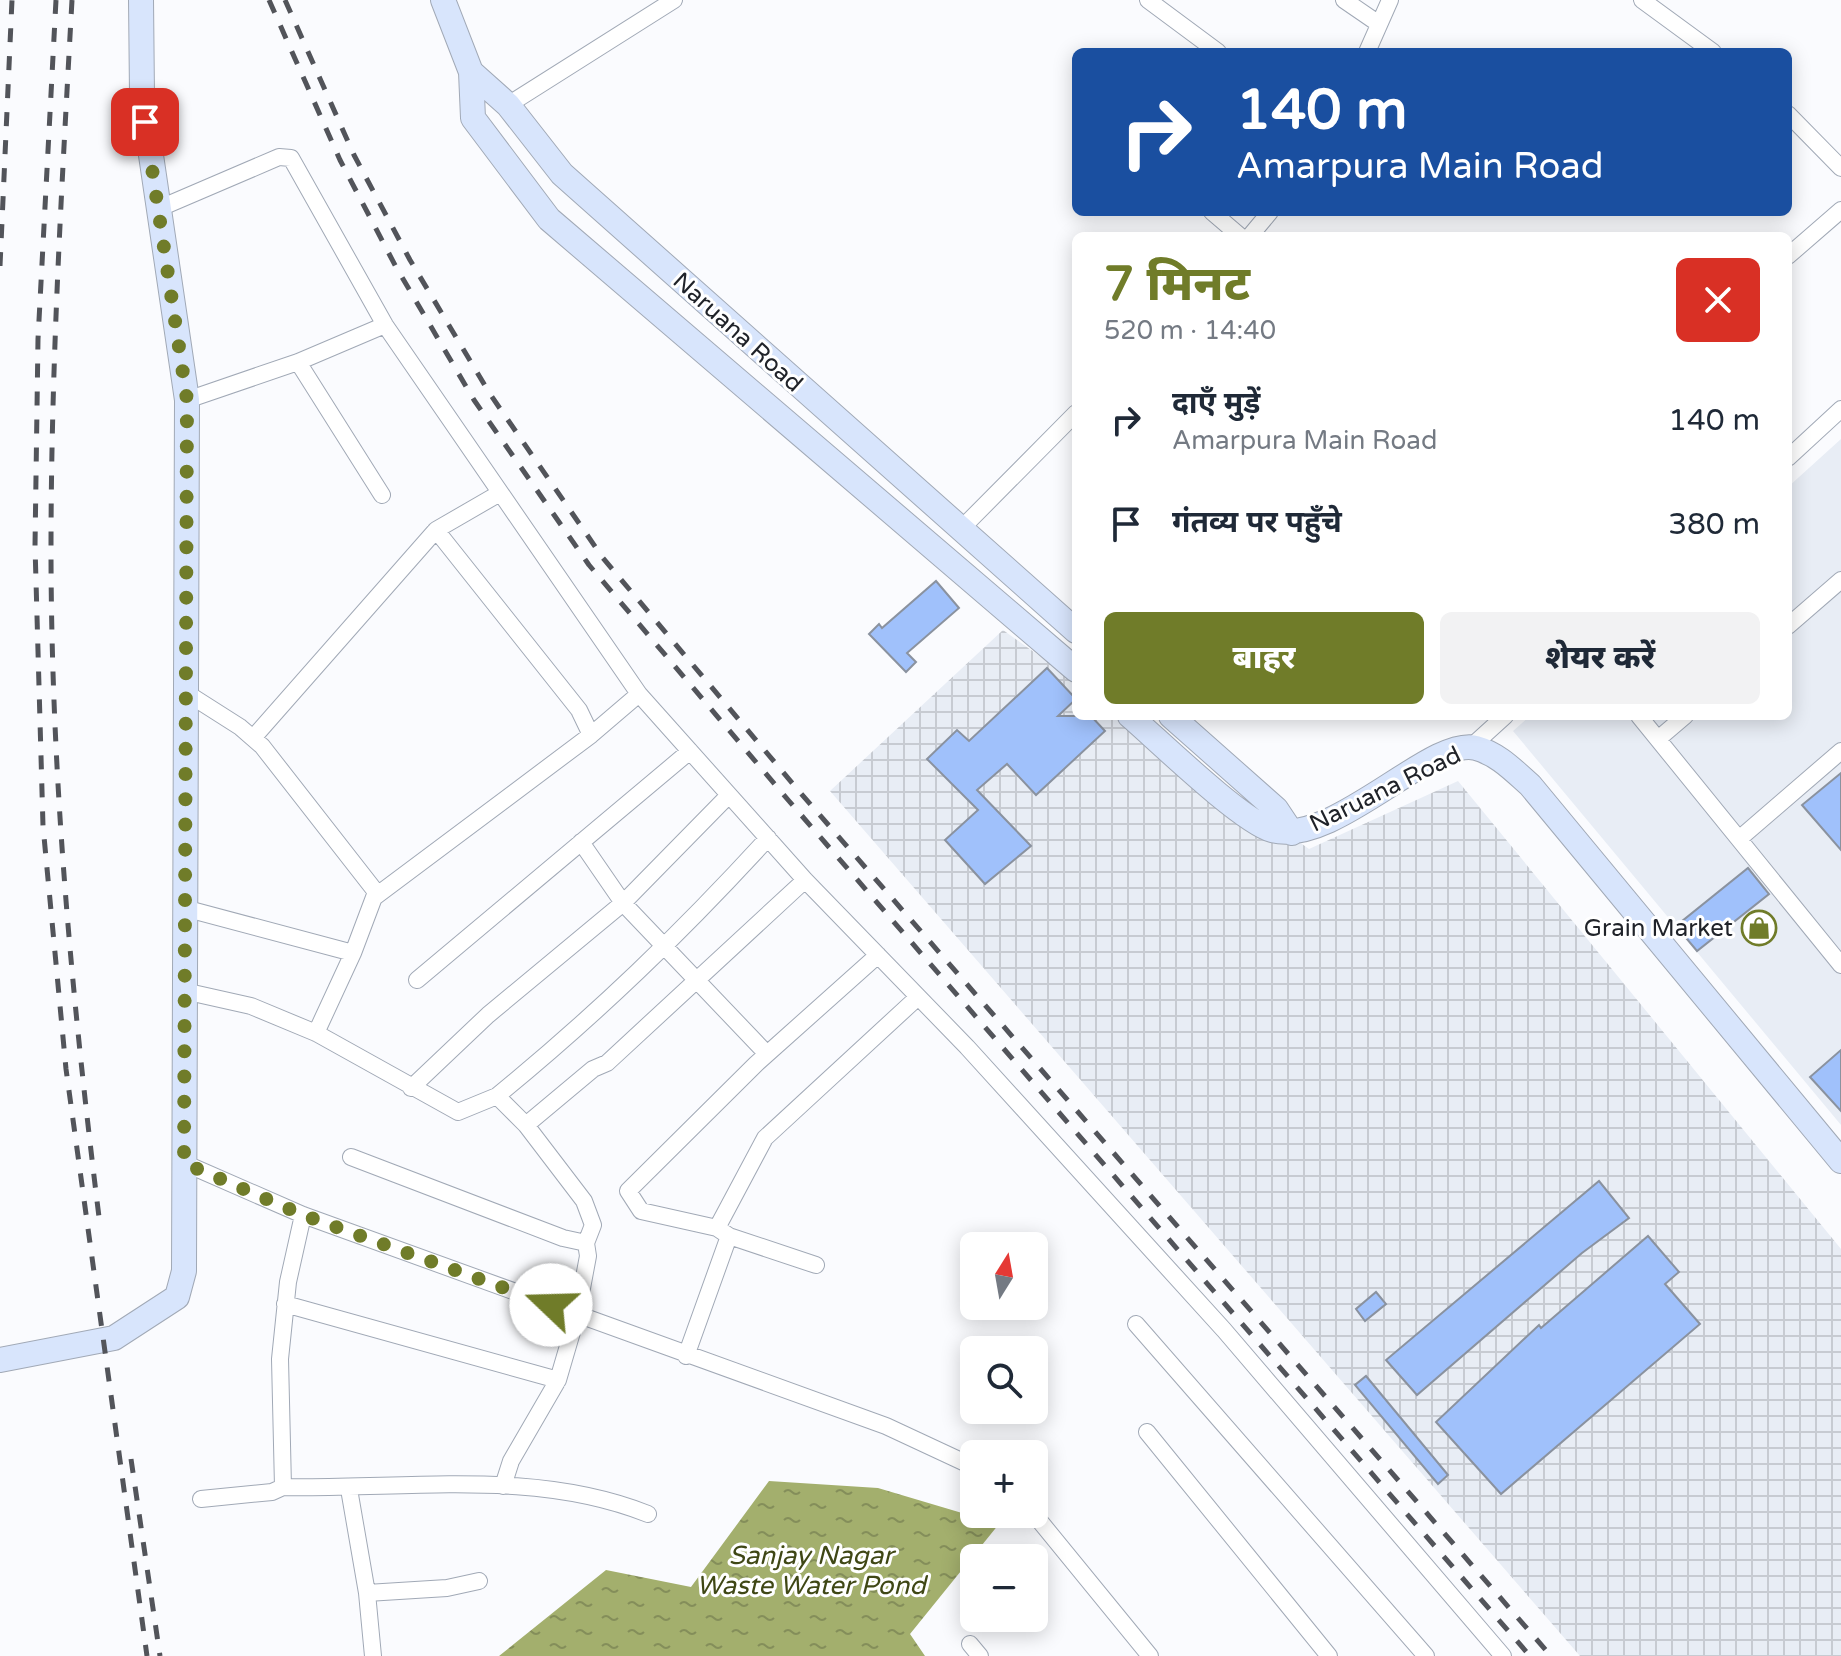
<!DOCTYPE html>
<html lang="hi">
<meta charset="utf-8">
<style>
:root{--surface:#fff;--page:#f2f2f3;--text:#1f2937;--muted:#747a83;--accent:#707c29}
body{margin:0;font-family:"Varela Round","Noto Sans Devanagari",sans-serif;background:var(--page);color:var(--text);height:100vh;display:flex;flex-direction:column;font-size:30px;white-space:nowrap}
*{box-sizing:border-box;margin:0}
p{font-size:26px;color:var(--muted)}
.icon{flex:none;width:44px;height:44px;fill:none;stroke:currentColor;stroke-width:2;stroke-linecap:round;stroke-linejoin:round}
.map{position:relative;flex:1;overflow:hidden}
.drawer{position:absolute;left:1072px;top:232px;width:720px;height:488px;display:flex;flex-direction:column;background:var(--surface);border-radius:12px;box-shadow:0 4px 20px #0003}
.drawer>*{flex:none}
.guide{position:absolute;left:1072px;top:48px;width:720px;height:168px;border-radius:12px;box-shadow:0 4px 20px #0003;background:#1a4fa0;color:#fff;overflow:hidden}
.needle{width:52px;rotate:11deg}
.fabs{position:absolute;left:960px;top:1232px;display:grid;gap:16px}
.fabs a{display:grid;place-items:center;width:88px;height:88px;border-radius:12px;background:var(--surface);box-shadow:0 4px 20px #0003;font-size:40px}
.pin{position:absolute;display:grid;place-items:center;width:68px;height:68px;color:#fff;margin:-34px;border-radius:16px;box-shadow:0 4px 12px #0006}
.me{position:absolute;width:88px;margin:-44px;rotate:291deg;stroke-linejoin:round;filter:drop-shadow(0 0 6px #0008)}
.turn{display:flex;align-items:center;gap:28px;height:168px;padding:0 32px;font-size:36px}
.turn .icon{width:104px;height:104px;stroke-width:2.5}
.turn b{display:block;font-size:56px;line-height:68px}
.round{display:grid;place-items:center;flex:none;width:84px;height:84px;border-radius:12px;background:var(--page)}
.summary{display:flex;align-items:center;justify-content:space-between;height:136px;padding:0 32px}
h1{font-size:48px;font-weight:800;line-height:60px;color:var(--accent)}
.cta{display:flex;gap:16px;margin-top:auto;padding:16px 32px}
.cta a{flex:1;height:92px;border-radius:12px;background:var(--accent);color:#fff;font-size:32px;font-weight:800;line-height:92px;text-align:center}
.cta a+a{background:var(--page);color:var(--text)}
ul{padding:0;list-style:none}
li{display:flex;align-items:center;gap:24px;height:104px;padding:0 32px}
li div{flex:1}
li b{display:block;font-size:30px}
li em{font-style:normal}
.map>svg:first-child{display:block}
</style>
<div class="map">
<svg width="1841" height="1656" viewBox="0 0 1841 1656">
<defs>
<pattern id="industrial-grid" width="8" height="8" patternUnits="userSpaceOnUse" patternTransform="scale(2)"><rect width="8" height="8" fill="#e8edf5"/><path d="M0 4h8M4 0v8" fill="none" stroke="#c7cbd2"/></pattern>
<pattern id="water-ripples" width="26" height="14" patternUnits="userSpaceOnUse" patternTransform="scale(2)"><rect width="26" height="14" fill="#a3af6d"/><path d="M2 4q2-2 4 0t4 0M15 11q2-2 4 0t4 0" fill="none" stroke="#848e5a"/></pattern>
</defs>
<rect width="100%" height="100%" fill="#fafbfe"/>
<path fill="#e8edf5" d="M1841,439V1125L1513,731L1530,716H1788V487Z"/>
<path fill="url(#industrial-grid)" d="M1003,630L1076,682V716H1124L1309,849L1458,781L1841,1249V1656H1580L830,791Z"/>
<path fill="url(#water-ripples)" d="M769,1481L878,1488L999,1524L910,1634L925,1656H499L606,1570L691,1587Z"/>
<path fill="#a0c1fb" stroke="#8a929f" stroke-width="2" d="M936,581L959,608L907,653L916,662L906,672L869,634L879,624L882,628Z
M1047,668L1076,699L1058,716H1091L1105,731L1036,795L1007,764L977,790L1031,846L985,884L945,840L978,810L927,759L957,730L969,741Z
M1841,773V850L1802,805Z
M1748,868L1769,894L1697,951L1676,926Z
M1841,1050V1111L1810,1077Z
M1599,1181L1629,1218L1582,1253L1417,1395L1386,1360Z
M1648,1236L1679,1272L1665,1284L1700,1324L1501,1494L1436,1422L1539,1325L1541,1328Z
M1376,1292L1386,1304L1365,1321L1356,1309Z
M1366,1376L1448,1475L1438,1484L1355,1385Z"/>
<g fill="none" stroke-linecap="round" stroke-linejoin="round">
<g stroke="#a1a9b6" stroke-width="18">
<path id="street" d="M1148,0L1218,52
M1344,0L1379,24
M1642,0L1713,52
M1367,52L1390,0
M508,105L674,0
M1788,114L1841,168
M160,208L279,157L291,158L385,325L639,694L805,880L967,1047L1224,1330L1503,1656
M1212,212L1240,236
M1250,236L1270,212
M1788,256L1841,210
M298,362L382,495
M187,400L298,362L385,325
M1788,458L1841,409
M961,529L1076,413
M436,530L500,493
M1788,626L1841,580
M185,692L240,727L262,746L376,892L353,953L316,1033
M1639,716L1841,965
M253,738L436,530L579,710L591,735
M1658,739L1685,716
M1472,746L1505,716
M1739,839L1841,751
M581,842L623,903L767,1054
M376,896L591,735L639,694
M184,908L353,953
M417,980L690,751
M184,991L251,1006L316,1033L458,1112L497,1096L526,1125L584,1201L593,1225L586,1243L588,1256L577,1315L558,1380L511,1461L503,1486
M411,1088L488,1015L623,903L729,795
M497,1096C597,1014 680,934 768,838
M526,1125L593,1069L607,1063L805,880
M351,1157L563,1238L586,1243
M184,1163L303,1215L886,1426L974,1467
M717,1228L765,1138L918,997
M729,1236L816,1265
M285,1304L558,1380
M1136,1324L1426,1656
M686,1356L729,1236L717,1228L641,1211L628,1191L756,1064L878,955
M1147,1432L1329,1656
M283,1487L280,1359L288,1282L303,1215
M349,1489L367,1593L373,1656
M201,1499L272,1492L283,1487C403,1490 533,1468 648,1514
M1034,1514L1150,1656
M367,1593L447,1588L479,1581
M970,1644L980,1656"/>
</g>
<g stroke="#a1a9b6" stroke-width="26">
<path id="secondary" d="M443,0L471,72L508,105L562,174L1076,631
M471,72L473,118L549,219L1076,670
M1130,716C1159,741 1241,821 1272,830C1334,847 1432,736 1476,748C1498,754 1513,770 1530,785L1841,1161
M1171,716L1276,809L1292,833
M0,1360L114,1338L177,1297L184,1271L187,400L142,94L141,0"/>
</g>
<use href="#street" stroke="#fff" stroke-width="16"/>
<use href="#secondary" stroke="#d8e5fc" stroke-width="24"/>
<path stroke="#52545a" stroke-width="5" stroke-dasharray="14 14" stroke-linecap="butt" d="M56,0L38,339L35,546L43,826L66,1069L147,1656
M72,0C62,183 51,365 51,549C51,775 72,1001 100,1225
M269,0L340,160L396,267L474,400L589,565L789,801L1530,1656
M285,0L354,155L410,260L490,394L603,558L798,790L1551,1656
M0,266L12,0
M131,1459L160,1656"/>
</g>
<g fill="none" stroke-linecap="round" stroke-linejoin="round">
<path stroke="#707c29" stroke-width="14" stroke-dasharray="0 25.2" d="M145,122L187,400L184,1163L303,1215L551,1305"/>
</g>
<defs>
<g id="shop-ring" transform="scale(1.8)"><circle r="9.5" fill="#fff" stroke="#707c29" stroke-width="1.5"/><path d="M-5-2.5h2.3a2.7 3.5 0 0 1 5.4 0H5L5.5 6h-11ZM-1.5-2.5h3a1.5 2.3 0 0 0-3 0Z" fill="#707c29"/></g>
</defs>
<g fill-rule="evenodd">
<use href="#shop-ring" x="1759" y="928"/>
</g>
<g text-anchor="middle" stroke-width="6" stroke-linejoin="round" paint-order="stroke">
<g font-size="24" fill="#202329" stroke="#fff">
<text transform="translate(738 332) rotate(42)" y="8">Naruana Road</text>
<text transform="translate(1385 789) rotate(-26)" y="8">Naruana Road</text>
</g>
<g font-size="24" fill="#202329" stroke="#fff" text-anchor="end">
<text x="1733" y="936">Grain Market</text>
</g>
<g font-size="26" font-style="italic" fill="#3f4715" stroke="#fff">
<text x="811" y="1564">Sanjay Nagar<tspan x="811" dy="30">Waste Water Pond</tspan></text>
</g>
</g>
</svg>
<div class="fabs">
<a><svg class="needle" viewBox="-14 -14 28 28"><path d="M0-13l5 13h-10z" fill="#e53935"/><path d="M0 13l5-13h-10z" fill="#747a83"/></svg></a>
<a><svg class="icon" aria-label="search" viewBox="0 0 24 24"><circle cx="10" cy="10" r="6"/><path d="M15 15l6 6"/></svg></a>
<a>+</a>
<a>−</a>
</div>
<div class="pin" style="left:145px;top:122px;background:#d93025"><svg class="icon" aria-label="arrive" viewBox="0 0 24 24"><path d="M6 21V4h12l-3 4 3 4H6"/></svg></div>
<svg class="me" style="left:551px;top:1305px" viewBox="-20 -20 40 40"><circle r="19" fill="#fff"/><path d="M0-13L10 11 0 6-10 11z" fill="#707c29"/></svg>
<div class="guide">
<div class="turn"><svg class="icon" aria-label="right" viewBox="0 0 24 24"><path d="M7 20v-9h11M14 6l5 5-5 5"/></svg><div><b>140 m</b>Amarpura Main Road</div></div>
</div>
<section class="drawer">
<div class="summary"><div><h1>7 मिनट</h1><p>520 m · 14:40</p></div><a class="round" style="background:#d93025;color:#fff"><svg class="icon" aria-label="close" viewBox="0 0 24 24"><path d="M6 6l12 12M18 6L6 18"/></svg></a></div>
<ul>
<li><svg class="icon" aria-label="right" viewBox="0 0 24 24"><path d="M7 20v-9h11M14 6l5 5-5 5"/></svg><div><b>दाएँ मुड़ें</b><p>Amarpura Main Road</p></div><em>140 m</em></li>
<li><svg class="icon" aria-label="arrive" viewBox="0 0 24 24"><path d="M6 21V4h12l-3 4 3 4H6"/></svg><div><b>गंतव्य पर पहुँचे</b></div><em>380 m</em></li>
</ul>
<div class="cta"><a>बाहर</a><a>शेयर करें</a></div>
</section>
</div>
